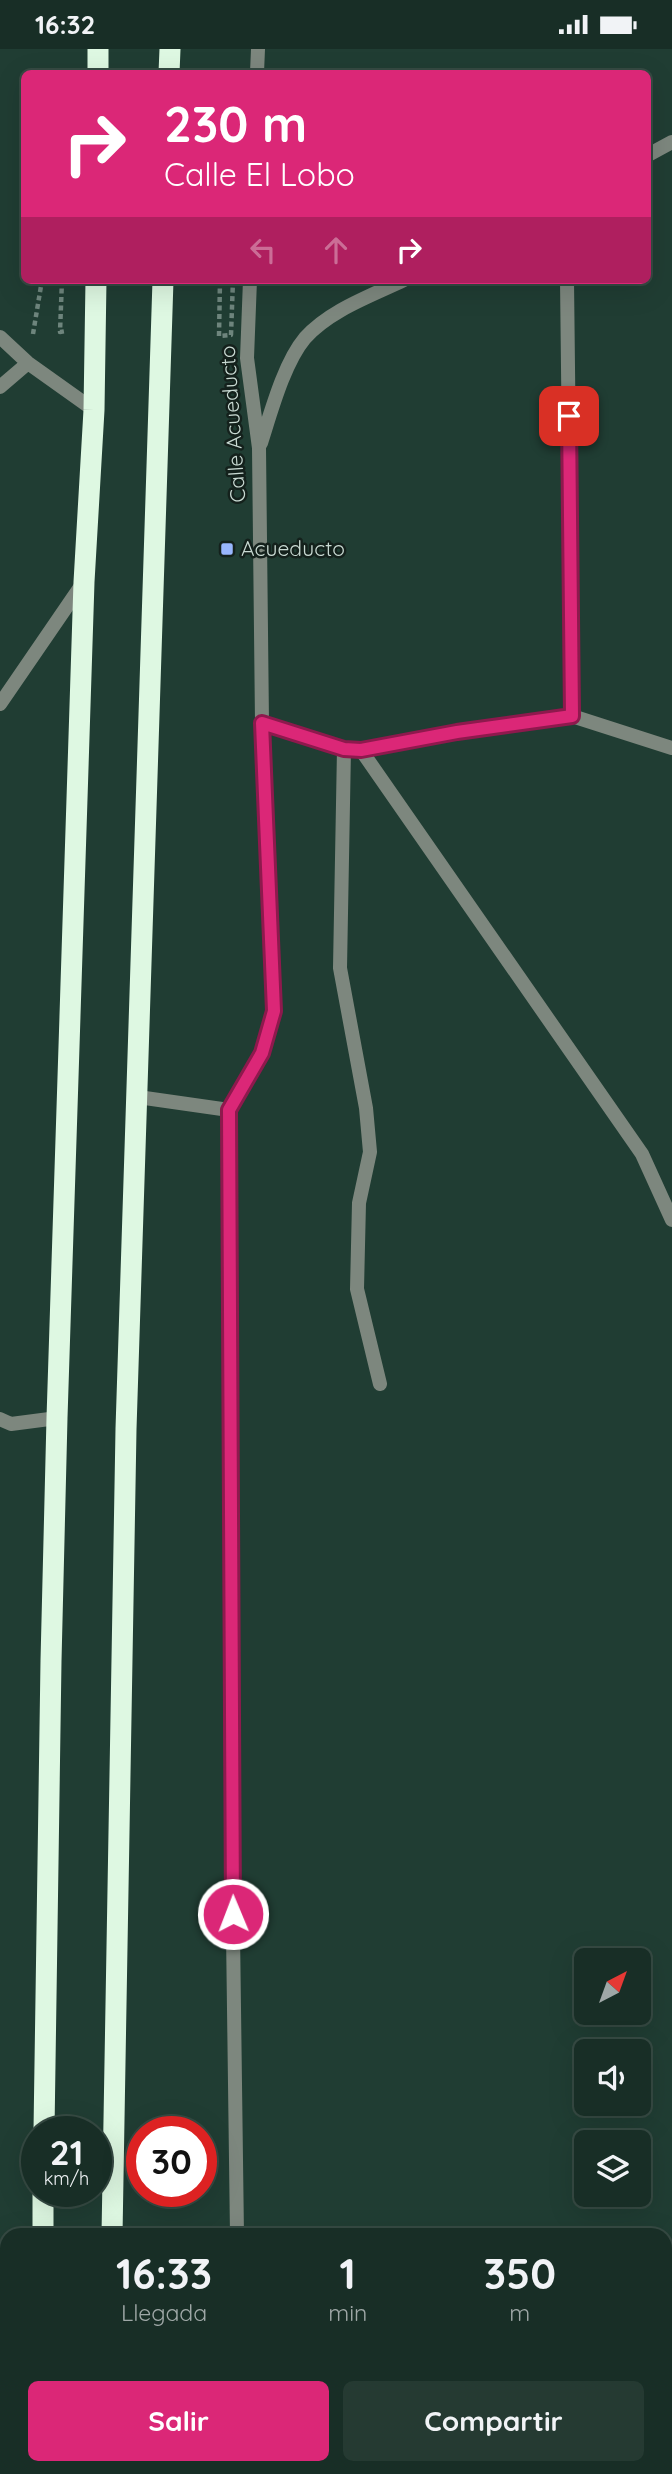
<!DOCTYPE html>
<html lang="es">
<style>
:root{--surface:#182e26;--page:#253a32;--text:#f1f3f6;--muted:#9fa8a7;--line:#364a43;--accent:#db2777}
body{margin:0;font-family:Quicksand,sans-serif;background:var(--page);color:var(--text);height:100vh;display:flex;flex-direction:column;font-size:26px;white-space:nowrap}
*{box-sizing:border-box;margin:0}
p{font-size:23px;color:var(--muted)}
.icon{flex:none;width:38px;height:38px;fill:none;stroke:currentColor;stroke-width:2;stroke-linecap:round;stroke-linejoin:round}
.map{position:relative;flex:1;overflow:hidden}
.panel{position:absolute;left:0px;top:2179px;width:672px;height:247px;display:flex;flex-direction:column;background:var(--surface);border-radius:21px 21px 0 0;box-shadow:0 7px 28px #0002,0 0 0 2px var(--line)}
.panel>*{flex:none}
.top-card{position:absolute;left:21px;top:21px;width:630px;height:214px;border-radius:10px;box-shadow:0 7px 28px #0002,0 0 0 2px var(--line);background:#db2777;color:#fff;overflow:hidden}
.needle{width:46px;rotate:41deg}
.tools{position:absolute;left:574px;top:1899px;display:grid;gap:14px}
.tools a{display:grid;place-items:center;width:77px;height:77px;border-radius:10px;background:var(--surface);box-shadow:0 7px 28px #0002,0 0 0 2px var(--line);font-size:35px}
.speed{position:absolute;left:21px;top:2067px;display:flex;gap:14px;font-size:35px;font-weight:700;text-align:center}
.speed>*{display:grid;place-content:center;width:91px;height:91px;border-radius:50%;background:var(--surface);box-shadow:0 7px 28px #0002,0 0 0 2px var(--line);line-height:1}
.speed small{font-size:18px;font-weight:400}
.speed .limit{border:10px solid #d22;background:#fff;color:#111}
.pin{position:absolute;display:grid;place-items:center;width:60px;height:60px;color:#fff;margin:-30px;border-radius:14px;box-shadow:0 4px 10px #0006}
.me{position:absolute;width:77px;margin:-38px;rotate:359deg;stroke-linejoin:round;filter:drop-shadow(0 0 5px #0008)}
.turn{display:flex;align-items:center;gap:24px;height:147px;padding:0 28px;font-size:32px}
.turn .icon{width:91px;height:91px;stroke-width:2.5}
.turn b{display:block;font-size:49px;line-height:60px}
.lanes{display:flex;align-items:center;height:66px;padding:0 28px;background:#0003;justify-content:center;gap:35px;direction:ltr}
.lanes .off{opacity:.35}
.eta{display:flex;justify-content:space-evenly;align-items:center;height:119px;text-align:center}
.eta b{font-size:42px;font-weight:700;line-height:49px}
.primary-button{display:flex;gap:14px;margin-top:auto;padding:14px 28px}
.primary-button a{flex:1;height:80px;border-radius:10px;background:var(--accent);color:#fff;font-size:28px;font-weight:700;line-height:80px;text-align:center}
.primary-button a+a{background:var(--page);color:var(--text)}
.status{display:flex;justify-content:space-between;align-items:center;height:49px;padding:0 35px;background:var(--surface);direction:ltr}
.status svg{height:19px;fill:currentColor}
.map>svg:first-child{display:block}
</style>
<div class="status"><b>16:32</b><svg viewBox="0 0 49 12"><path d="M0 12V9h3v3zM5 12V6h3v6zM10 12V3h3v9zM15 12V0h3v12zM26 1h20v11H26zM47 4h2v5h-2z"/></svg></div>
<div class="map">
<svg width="672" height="2425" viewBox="0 0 672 2425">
<rect width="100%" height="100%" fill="#203d33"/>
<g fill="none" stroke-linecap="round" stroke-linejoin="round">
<path stroke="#6e857d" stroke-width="4.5" stroke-dasharray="5 3.5" stroke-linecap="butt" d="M62,231L60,283L66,282
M33,285L42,231"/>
<path stroke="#7d877e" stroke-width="14" d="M344,700L340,919L366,1059L370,1103L359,1154L357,1240L380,1335"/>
<path stroke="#7d877e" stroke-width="14" d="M257,24L258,0
M648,106L672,93
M567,231L572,667
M0,288L28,314L94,361
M0,338L28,314
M261,394C271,363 284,314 305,289C330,261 371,247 404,231
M0,655L83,534
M262,674L344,700L361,701L457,683L572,667L672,699
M361,701L642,1105L672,1171
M138,1048L229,1061
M0,1370L11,1375L57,1369
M237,2186L231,1732L229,1061L262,1004L274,962L262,674L259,399L247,309L250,231
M0,2247L7,2248
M233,2425V2418"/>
<path stroke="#def8e2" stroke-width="21" d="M98,24V0
M169,24L170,0
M44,2082L51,1612L57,1369L84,533L94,361L96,231
M43,2186V2142
M112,2186L126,1380L163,231
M38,2425V2418
M108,2425V2418"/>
<path stroke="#6e857d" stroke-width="4.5" stroke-dasharray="5 3.5" stroke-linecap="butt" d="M220,231L219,287L231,286L233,231"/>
</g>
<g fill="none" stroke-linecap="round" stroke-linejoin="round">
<g stroke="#8e194d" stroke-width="18">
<path id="route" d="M233,1865L229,1061L262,1004L274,962L262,674L344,700L361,701L457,683L572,667L569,367"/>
</g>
<use href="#route" stroke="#db2777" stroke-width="12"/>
</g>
<rect fill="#98b6fd" stroke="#14211c" stroke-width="2.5" x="220" y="493" width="14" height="14" rx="3.5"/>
<g text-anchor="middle" stroke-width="5" stroke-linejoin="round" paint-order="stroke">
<g font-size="21" fill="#c9dad3" stroke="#14211c">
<text transform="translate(233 375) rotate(-94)" y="7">Calle Acueducto</text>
</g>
<g font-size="21" fill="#c9dad3" stroke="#14211c" text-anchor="start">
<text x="241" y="507">Acueducto</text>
</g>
</g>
</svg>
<div class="tools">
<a><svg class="needle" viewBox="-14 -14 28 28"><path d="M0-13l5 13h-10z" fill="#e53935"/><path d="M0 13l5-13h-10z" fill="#9fa8a7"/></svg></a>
<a><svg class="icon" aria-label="sound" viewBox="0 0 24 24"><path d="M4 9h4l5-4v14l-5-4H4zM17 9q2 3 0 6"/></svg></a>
<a><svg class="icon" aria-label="layers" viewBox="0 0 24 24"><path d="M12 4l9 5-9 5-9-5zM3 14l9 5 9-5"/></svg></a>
</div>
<div class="speed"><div>21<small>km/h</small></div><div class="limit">30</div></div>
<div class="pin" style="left:569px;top:367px;background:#d93025"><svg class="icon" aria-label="arrive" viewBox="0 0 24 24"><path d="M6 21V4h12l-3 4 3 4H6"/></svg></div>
<svg class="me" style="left:233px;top:1865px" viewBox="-20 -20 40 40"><circle r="17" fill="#db2777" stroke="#fff" stroke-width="3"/><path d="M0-11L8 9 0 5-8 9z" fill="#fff"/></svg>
<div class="top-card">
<div class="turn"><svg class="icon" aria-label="right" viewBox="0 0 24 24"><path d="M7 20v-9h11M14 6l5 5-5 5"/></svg><div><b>230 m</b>Calle El Lobo</div></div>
<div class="lanes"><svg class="icon off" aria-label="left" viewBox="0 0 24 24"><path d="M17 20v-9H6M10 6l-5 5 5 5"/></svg><svg class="icon off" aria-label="ahead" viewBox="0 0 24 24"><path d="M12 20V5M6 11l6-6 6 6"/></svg><svg class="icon" aria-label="right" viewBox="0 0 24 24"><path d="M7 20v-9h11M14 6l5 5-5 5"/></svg></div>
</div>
<section class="panel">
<div class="eta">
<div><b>16:33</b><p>Llegada</p></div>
<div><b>1</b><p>min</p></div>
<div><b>350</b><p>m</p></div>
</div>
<div class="primary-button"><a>Salir</a><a>Compartir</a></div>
</section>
</div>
